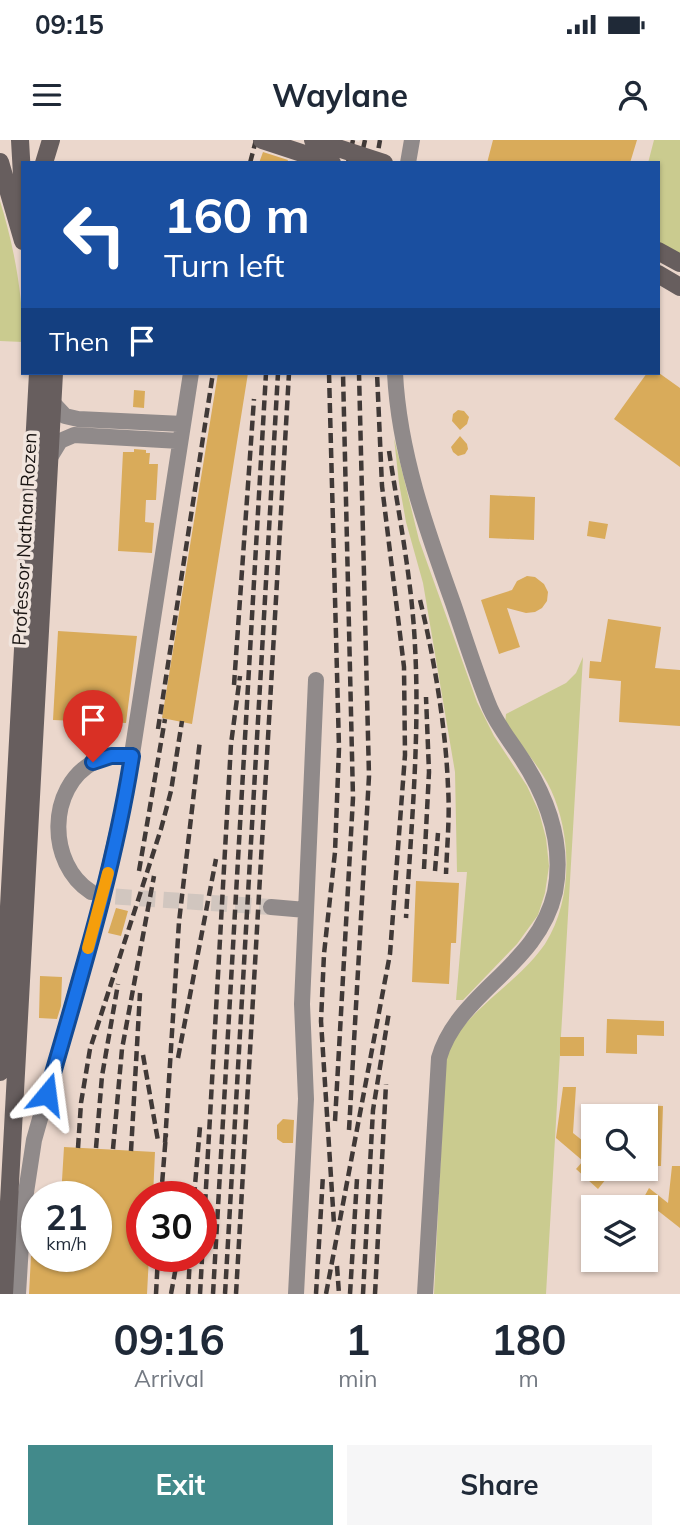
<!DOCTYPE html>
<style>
:root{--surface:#fff;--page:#f6f6f7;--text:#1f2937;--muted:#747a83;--accent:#428a8b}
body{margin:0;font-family:Mulish,sans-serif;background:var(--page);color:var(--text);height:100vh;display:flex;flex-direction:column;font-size:26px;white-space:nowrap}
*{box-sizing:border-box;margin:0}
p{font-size:23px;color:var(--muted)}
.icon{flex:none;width:38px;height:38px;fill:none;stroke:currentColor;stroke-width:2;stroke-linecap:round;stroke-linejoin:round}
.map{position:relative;height:1154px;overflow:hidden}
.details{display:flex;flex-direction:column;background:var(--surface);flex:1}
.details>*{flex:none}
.top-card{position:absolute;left:21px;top:21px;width:639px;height:214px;border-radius:0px;box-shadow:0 2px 5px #0004;background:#1a4fa0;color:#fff;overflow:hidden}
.buttons{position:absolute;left:581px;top:964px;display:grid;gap:14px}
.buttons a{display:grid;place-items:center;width:77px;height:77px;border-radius:0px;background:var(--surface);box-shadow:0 2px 5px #0004;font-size:35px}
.speed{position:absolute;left:21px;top:1041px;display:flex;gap:14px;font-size:35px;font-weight:700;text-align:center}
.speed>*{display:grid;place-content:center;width:91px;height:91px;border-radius:50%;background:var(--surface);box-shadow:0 2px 5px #0004;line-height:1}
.speed small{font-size:18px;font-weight:400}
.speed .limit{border:10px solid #d22;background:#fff;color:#111}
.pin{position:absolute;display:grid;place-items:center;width:60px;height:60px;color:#fff;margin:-72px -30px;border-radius:50% 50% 50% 0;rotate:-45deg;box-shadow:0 0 7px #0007}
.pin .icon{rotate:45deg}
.me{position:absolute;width:77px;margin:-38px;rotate:16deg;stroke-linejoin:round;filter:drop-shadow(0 0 5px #0008)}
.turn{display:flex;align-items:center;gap:24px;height:147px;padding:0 28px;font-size:32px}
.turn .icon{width:91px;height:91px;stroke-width:2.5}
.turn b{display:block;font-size:49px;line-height:60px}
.then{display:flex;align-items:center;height:66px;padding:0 28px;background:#0003;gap:14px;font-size:26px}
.eta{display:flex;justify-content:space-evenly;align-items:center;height:119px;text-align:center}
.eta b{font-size:42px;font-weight:700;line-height:49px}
.cta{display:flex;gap:14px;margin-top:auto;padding:14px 28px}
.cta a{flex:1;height:80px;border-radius:0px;background:var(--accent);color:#fff;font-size:28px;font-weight:700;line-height:80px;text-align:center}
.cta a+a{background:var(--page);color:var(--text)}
.status{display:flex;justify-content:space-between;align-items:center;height:49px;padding:0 35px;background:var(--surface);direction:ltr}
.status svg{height:19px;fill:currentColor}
header{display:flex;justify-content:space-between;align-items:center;height:91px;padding:0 28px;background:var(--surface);font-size:32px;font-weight:700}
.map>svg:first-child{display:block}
</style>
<div class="status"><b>09:15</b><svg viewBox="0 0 49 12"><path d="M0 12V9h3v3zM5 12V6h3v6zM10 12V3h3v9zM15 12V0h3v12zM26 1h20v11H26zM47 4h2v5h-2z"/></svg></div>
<header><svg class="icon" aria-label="menu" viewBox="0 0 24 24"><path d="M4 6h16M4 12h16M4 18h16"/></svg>Waylane<svg class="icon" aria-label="person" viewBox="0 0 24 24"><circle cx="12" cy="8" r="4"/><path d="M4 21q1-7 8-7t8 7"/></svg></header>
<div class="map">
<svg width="680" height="1154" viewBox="0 0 680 1154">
<rect width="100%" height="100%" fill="#f1e5de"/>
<path fill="#ebd7cc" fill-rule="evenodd" d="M0,0H353L359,2L360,0H680V1154H0ZM23,23H658V233H23ZM593,976H646V1029H593ZM37,1057H96V1116H37ZM142,1057H201V1116H142ZM593,1068H646V1120H593Z"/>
<path fill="#cacb8f" d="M654,0H680V115L658,103V23H648Z
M0,61C14,106 23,155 23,202L0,201Z
M394,298L419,400L477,562L494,596L527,646L539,672L546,698L549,726L545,753L538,775L517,804L463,860H456L467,732H457L455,632L423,443L406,382L399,343Z
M583,517L546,1154H434L445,931C446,924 446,917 449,910C458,884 493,858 513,839C524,829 536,817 545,804C573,760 572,696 551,650C540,626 520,605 505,584L506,574L566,543L576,533Z"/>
<path fill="#d9ab5a" d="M493,0H637L630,23H487Z
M263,12L288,20L287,23H259Z
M218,233H248L192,584L162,578Z
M647,233H659L680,248V327L614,279Z
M134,250L145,251L144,268L133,267Z
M458,270L464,271L469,277L467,284L460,290L452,281L453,274Z
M460,296L467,304L468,309L465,314L458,316L453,312L451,307Z
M134,309L146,310V313H150L149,324H158L156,360H146L145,382L154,383L152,413L118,411L123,312H134Z
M490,355L535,357L534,400L489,398Z
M589,381L608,384L605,399L587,396Z
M527,436L535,437L544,444L548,452L547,461L542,468L535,472L526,473L507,468L520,507L499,514L481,460L512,450L517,441Z
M608,479L661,487L655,528L680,530V586L619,582L621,541L589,538L590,521L601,522Z
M58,491L137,496L126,583L53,580Z
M416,741L459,743L456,803H451L449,844L412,842Z
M116,768L128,771L121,796L108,793Z
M40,836L62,837L61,866L57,879L39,878Z
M607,879L664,881V896L637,895V914L606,913Z
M560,897H584V916H560Z
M563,947H576L573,993L593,1009V1029H614L598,1049L576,1029L583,1021L556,998Z
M614,964L663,966L661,1026H646V976H614Z
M283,979L294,980L293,1003H283L277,999V985Z
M64,1007L155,1012L153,1057H142V1116H149L147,1154H29L31,1116H96V1057H61Z
M672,1026H680V1088L643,1059L649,1048L668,1063Z"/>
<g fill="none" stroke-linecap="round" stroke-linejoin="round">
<path stroke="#d1c6bf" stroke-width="16" stroke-dasharray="16 8" stroke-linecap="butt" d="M92,752L107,756L271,767"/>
<path stroke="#908a8a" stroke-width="16" d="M408,23L412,0
M395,233C399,313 426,388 453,463C465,498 476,534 490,568C497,584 508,598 518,613C546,654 565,701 555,752C538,827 458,852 439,918L425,1154
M52,262L65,276L78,279L183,284
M49,319L60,301L74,295L180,301
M91,752C47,724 47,647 94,622C106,615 119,615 132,616
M271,767L306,770
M18,1154L23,1072L34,1000L100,767L126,653L191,233
M296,1154L306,959L302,864L316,540"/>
<path stroke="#675e5e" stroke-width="18" d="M20,0L23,53
M0,22L23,101
M44,23L51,0
M658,111L680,123
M658,134L680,147
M0,932L38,233
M4,1154L54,233"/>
<path stroke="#403937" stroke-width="4.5" stroke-dasharray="10 5" stroke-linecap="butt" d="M250,23L256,0
M303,23L309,0
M314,23L321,0
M326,23L333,0
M348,23L353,0
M360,23L365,0
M376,23L380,0
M329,233L339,608L335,712L324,814L321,881L334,1084
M389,311C399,376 412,441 415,506C420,597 411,688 406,778
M420,460C434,517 446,589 448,647C450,676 447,705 446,734
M234,545L254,259
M158,589L213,233
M424,729L429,632L426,557
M139,731L165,579
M435,731L438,693
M143,915L158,1001
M178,918L216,719
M335,981L353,658L343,233
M349,990L369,636L359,233
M165,1003L179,782L200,600
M78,1008L81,963L90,909L161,689L171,651L182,581
M96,1008L102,936L118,844
M113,1009L122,909L154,736
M131,1011L140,853
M161,1057L166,994
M194,1057L200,987
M337,1126L339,1154
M156,1154L158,1116
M171,1154L178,1116
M188,1154L190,1116
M200,1154L231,604L240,536
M213,1154L266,233
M225,1154L278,233
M236,1154L289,233
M316,1154L323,1035
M326,1154L390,814L405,615L404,527L382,346L377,233
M350,1154L357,1039
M363,1154L373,970L389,872
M375,1154L386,944"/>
<path stroke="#675e5e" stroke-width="18" d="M262,0L332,23
M313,0L384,23"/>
</g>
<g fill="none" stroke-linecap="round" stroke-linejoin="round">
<g stroke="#114b97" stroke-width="18">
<path id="route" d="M47,954C79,842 114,731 132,616H111L93,622"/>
</g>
<use href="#route" stroke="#1a73e8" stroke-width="12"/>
<path stroke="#f59e0b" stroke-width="12" d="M88,808L108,733"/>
</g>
<g text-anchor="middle" stroke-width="7" stroke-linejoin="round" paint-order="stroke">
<g font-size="19" fill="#191412" stroke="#f1e5de">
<text transform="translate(24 399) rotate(-87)" y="7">Professor Nathan Rozen</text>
</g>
</g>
</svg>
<div class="buttons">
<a><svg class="icon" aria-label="search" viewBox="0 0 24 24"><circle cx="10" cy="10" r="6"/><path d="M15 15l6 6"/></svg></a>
<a><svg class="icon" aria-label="layers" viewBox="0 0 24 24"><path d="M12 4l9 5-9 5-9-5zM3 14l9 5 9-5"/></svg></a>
</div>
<div class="speed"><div>21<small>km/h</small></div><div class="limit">30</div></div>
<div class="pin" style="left:93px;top:622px;background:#d93025"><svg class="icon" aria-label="arrive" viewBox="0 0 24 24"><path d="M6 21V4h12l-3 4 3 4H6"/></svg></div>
<svg class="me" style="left:47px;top:954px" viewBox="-20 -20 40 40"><path d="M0-17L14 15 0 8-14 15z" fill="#1a73e8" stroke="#fff" stroke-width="4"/></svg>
<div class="top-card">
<div class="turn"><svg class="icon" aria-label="left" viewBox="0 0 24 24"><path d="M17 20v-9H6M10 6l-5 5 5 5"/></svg><div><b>160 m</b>Turn left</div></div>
<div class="then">Then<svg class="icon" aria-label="arrive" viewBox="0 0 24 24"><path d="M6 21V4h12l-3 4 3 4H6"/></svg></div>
</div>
</div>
<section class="details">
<div class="eta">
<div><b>09:16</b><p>Arrival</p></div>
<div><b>1</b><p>min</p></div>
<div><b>180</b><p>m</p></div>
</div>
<div class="cta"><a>Exit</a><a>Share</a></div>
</section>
